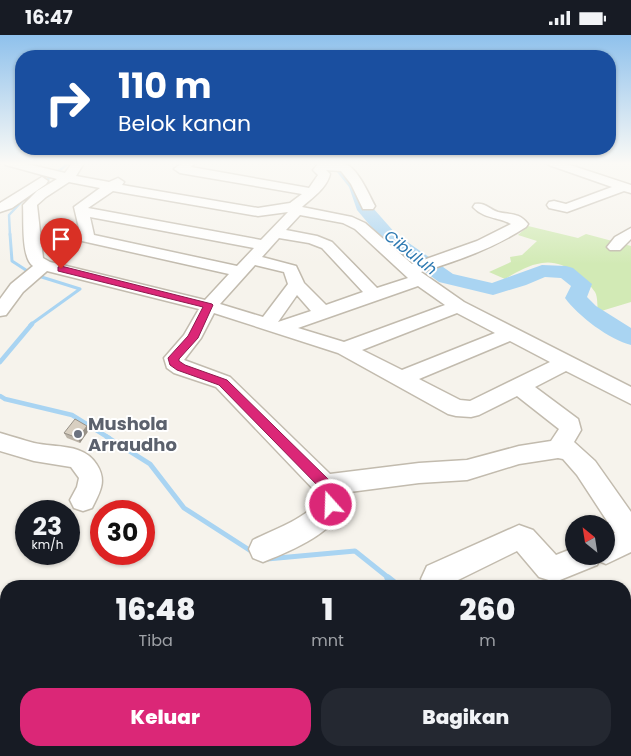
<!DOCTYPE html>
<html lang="id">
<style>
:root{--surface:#171b24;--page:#242831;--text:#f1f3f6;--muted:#9ea1a6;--accent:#db2777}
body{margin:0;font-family:Poppins,sans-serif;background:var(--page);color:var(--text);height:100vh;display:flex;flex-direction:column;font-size:19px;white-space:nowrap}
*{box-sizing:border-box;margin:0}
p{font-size:16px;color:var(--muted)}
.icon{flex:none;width:28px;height:28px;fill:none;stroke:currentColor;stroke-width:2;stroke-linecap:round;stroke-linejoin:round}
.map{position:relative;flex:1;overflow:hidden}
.details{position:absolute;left:0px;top:545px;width:631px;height:176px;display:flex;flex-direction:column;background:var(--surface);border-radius:20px 20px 0 0;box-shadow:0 1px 4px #0004}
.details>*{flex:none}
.hud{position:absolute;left:15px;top:15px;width:601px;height:105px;border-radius:20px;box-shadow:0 1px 4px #0004;background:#1a4fa0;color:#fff;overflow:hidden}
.needle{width:32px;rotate:330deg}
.controls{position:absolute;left:565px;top:480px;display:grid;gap:10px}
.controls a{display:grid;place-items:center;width:50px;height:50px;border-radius:50%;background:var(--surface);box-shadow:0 1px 4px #0004;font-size:25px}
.speed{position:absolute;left:15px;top:465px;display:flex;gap:10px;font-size:25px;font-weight:700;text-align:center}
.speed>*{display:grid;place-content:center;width:65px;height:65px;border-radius:50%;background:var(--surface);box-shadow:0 1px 4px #0004;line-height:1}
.speed small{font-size:12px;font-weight:400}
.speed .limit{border:8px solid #d22;background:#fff;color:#111}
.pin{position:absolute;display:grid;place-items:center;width:42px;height:42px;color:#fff;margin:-51px -21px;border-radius:50% 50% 50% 0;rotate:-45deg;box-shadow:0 0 5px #0007}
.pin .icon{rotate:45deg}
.me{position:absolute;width:55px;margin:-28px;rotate:340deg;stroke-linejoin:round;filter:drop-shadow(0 0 4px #0008)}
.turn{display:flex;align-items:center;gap:18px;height:105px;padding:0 20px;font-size:22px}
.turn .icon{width:65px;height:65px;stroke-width:2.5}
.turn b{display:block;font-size:35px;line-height:42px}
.eta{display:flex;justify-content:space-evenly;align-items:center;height:85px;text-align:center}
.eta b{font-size:30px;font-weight:800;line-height:35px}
.primary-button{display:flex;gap:10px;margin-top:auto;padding:10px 20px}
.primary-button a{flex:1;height:58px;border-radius:20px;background:var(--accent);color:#fff;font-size:20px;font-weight:800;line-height:58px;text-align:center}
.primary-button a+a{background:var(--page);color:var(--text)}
.status{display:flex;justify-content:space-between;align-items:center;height:35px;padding:0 25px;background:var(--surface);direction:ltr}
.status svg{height:14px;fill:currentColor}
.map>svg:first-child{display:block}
</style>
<div class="status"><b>16:47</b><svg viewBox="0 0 49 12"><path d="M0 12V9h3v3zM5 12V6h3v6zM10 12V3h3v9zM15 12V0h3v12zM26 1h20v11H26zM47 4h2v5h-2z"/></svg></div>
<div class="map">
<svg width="631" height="721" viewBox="0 0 631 721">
<rect width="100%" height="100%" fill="#f6f3ec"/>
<path fill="#d2eab5" d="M528,191L578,203L586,199L631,211V267L598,277C597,271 598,262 595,257C585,241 561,224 542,228C528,230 517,237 505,244L489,237L511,227L510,222L522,220L537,206L518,200Z"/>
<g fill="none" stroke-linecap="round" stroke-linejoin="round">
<path stroke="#a9d4f2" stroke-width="2.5" d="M43,148L69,128
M10,200L9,180L26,162"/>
<path stroke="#a9d4f2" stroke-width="3" d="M10,199L12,226L32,239L80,254L30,290"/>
<path stroke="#a9d4f2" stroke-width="4.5" d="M0,327L32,289
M0,361L5,364L72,380L109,403"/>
<path stroke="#a9d4f2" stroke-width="5" d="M107,402L150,429L184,473L254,518
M267,524L355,516L390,544"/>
<path stroke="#a9d4f2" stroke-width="7" d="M388,543L398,551
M565,715L568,721"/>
<path fill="#a9d4f2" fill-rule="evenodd" d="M334,128H351L348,132L364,151L373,173L396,199L453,239L492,248L542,230L566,231L573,233L592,249L587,262L596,271L631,293V310C610,305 578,281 565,263L571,251L561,243L545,242L526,250L493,260L439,247L384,207L357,175L349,152L332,131Z"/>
<g stroke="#c2bbae" stroke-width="3">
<path id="minor" d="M4,128H23L65,138L72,128H84L76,141L109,147L118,143L124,147L122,150L258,173L290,168L302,159L180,138L174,134L182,128H195L191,132L309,153L318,140L313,135L319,128L345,129C358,133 369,160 375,171L373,174H363L351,149L341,136L326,135L330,139C327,153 312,163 302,172L352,182L365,188L412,229L477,206L511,189C499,182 484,184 473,172L475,169C485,167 489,174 498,177C510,180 519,177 528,189L526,192C494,213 457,226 421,237L464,267L631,352V369L566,336L535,352L578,384L581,395L574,407L595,426L631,477V517L606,529L599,526L597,530L555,547L539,542L517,516L452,548L453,551H424L421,544L427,531L519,490L533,495L556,520L574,513V521H606V502L615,498L577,440L563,424L558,423L519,429L467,445L419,448L342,458C352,492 288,517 263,527L253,523L249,514L253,505C275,494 300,486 318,468L316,457L216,352L174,338L167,333L164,323L184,300L199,274L47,236L23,257L6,280L0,281V264L11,249L33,231C21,223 24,184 23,170L37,156L57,144L6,130ZM69,147L100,153L74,172L82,206L229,239L205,265L50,227L43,223L37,170L46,162ZM113,156L258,181L288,177L261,205L88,173ZM300,180L343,188L355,194L408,243L377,253L332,207L317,201L286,195ZM90,182L254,213L237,231L94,200ZM279,203L309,208L322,213L363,257L326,270L304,248L296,231L262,222ZM255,230L284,237L288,249L263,282L220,269ZM418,251L445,270L344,307L298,293ZM297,260L311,276L278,287ZM214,278L338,318L448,379L456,381L471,382L479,380L517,361L559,394L551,406L519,411L467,425L419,428L330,439L230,342L184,325L201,303ZM457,278L495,298L402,335L362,315ZM510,306L550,327L470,366L460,365L419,344Z
M547,128H564L631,150V158L624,156L567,177L549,173L547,170L549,167L554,166L566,169L612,152L549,130Z
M42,142L48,146L46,149L12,173L0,177V168Z
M631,193V204L620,215H610L607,212L615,202Z
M0,398C11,401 22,405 34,408C56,413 84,408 97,430C107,446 100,457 92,473L83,476L74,473L70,465L77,452L79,443L71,432L34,426L0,416Z
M371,715H407L405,721H369Z"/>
</g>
<use href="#minor" fill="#fff" fill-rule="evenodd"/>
</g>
<path fill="#bab2a6" d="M87,391L89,395L80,408L67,403L64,398Z"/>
<path fill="#979187" d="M87,391L89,395L80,408L78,403Z"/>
<path fill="#d8cfc1" stroke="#979187" d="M75,384L87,391L78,403L64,398Z"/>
<linearGradient id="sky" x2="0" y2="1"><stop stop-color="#8fc1ec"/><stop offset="0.56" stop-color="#fbfaf6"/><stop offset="1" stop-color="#fbfaf6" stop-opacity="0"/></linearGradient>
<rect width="631" height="229" fill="url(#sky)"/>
<path fill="#db2777" stroke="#8e194d" d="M61,231L212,269L213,270L198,303L179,324V326L185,330L227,345L330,446C335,454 340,465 336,474L331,476L326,474L321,454L219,350L177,335L170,330L168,323L188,301L203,272L58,236V232Z"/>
<circle fill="#6b7280" stroke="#fff" stroke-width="2" cx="78" cy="399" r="5"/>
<g text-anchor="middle" stroke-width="4" stroke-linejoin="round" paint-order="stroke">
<g font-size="16" font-style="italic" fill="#2e7ab2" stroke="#fff">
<text transform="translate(411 217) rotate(38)" y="6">Cibuluh</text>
</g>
<g font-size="18" font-weight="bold" fill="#5b616d" stroke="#fff" text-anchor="start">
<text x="88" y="395">Mushola<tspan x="88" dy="21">Arraudho</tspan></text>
</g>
</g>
</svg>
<div class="controls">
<a><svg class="needle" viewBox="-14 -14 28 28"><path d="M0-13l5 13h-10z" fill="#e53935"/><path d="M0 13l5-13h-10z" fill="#9ea1a6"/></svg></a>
</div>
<div class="speed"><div>23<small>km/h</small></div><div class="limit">30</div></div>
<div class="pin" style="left:61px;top:234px;background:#d93025"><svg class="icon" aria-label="arrive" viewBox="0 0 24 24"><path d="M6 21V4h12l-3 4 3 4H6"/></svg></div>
<svg class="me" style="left:331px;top:470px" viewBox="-20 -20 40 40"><circle r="17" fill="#db2777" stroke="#fff" stroke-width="3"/><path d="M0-11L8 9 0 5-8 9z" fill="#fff"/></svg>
<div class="hud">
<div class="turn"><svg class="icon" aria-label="right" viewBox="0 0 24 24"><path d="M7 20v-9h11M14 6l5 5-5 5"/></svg><div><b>110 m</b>Belok kanan</div></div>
</div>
<section class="details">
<div class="eta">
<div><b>16:48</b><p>Tiba</p></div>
<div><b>1</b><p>mnt</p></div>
<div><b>260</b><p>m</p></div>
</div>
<div class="primary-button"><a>Keluar</a><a>Bagikan</a></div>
</section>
</div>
